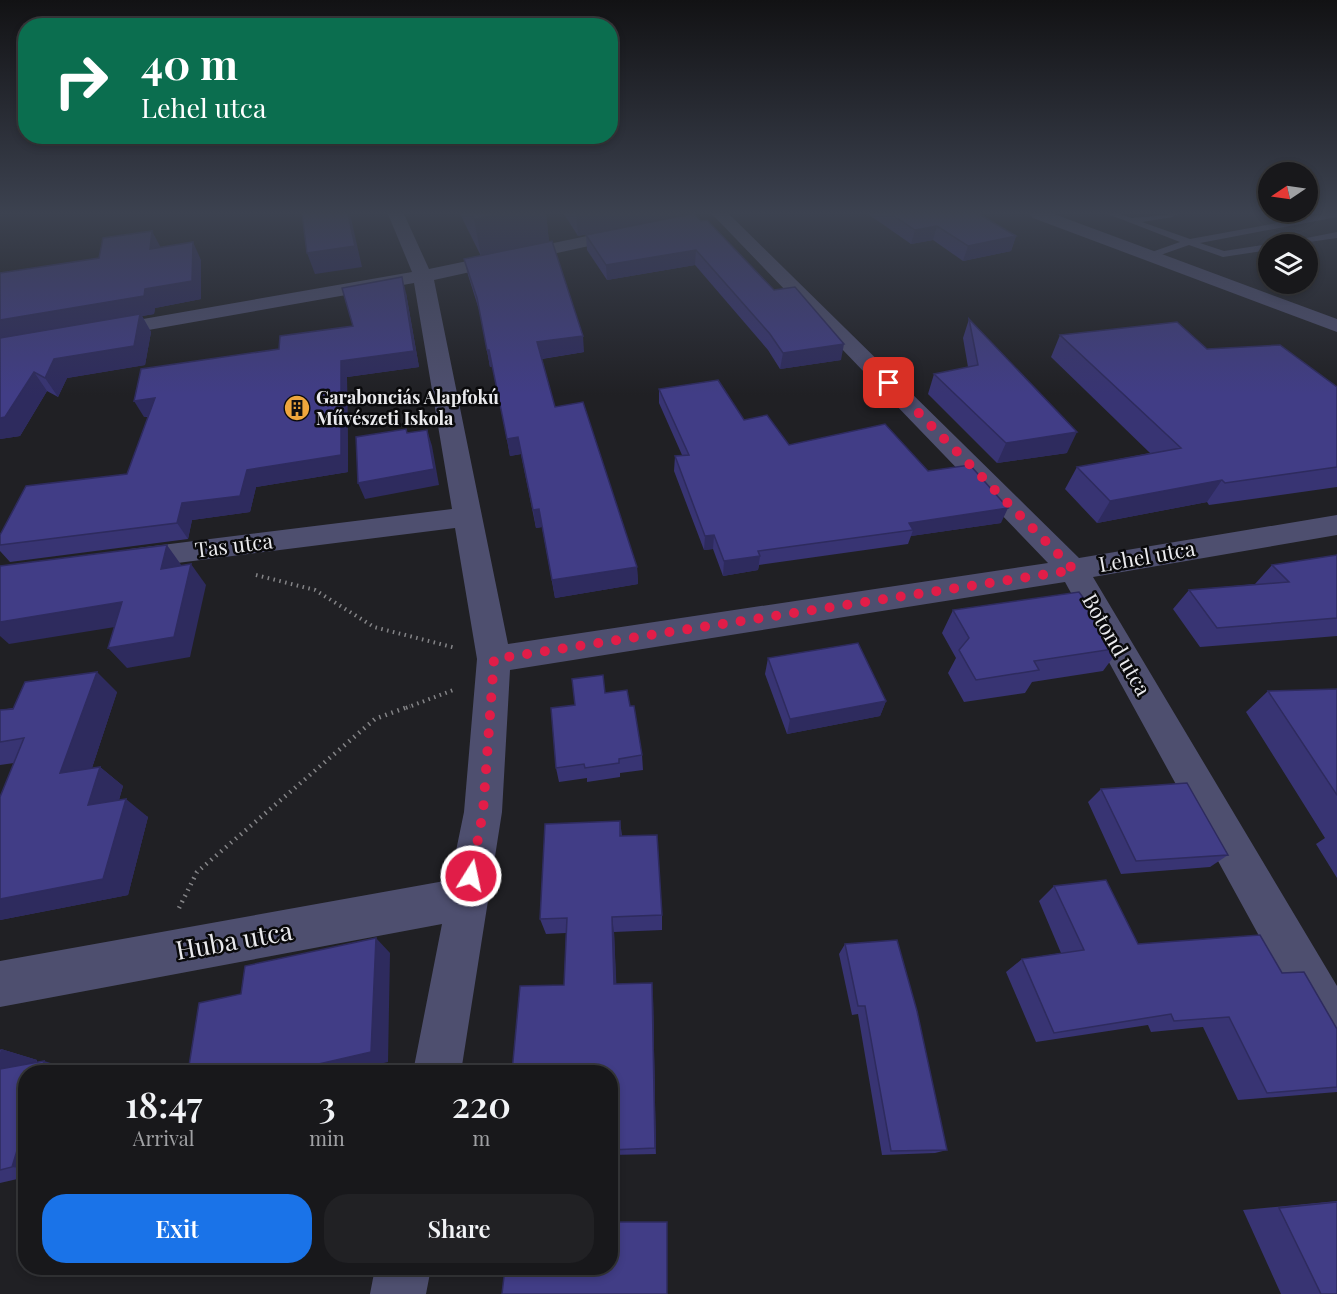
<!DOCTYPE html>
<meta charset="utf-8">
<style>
:root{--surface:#18181b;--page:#212124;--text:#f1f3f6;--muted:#9fa0a3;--line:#36373a;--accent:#1a73e8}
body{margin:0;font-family:"Playfair Display",serif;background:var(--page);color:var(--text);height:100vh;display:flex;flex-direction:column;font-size:22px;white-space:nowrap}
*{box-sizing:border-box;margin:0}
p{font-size:20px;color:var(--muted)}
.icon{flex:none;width:33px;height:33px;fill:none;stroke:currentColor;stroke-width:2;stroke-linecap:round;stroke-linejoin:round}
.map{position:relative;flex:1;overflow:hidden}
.drawer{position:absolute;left:18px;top:1065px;width:600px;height:210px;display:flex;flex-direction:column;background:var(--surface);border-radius:24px;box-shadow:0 3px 9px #0003,0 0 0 2px var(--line)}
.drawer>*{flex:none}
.banner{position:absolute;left:18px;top:18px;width:600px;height:126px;border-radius:24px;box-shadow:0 3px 9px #0003,0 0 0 2px var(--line);background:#0b6e4f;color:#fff;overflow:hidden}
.needle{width:39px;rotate:257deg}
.fabs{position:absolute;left:1258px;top:162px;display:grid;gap:12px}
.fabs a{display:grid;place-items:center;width:60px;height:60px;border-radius:50%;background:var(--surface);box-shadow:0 3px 9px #0003,0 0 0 2px var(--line);font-size:30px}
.pin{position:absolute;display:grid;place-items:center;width:51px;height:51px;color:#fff;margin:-26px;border-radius:12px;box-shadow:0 3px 9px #0006}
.me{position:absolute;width:66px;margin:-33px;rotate:10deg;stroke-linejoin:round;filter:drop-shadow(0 0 4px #0008)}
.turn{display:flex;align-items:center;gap:21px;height:126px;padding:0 24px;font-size:27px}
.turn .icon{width:78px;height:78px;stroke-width:2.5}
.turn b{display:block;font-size:42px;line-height:51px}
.eta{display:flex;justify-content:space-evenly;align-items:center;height:102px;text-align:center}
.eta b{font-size:36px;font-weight:600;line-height:42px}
.cta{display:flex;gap:12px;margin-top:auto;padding:12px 24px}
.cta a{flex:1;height:69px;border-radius:24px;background:var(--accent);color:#fff;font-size:24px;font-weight:600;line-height:69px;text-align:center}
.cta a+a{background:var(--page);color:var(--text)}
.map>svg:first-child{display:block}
</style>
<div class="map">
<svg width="1337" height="1294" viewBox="0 0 1337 1294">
<rect width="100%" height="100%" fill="#202024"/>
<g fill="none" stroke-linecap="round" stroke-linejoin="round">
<path stroke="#848487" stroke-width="4" stroke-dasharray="1.5 4.5" stroke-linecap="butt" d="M256,575L315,590L374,627L456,648
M406,708L456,689"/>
<path stroke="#848487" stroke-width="4.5" stroke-dasharray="1.5 5" stroke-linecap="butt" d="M179,908L197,872L375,719L410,706"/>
<path fill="#4e4f6f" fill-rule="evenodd" d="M1108,214H1119L1132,218L1177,214L1173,217L1142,222L1190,239L1326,214H1337V217L1200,243L1224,251L1269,244V250L1223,257L1189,245L1152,258L1149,257V253L1180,242Z
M1337,232V238L1295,244H1276Z"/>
<path fill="#4e4f6f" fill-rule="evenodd" d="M388,214H404L429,269L630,227L639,232L630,237L434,280L508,644L1048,563L712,214H729L1079,558L1337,515V535L1093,577L1337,986V1053L1320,1047L1065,582L510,670L502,812L461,1072H413L442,924L0,1007V961L450,880L464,812L477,659L455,528L130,569L119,566L115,559L119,552L130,549L452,509L414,283L103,338L95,337L92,332L95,327L103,326L412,272Z
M1030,214H1054L1337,319V332L1033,218Z
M375,1268H431L426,1294H370Z"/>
</g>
<path fill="#383473" d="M460,214H546L549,242L584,352L542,359L555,407L637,567L638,584L555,598L542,527L536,528L521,454L510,456L493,366L490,367L480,313L468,275L464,259L481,256Z
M564,214H681V215L578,236Z
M691,214L841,360L780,369L768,350L695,265L607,280L587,250L586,235Z
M868,214H979L1016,236L1011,251L963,261L933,240L911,244Z
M161,247L201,260V299L155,308L154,314L142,316L151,332L145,365L67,378L58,397L47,391L20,436L0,439V273L99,258Z
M406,293L419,367L347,377L348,472L256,487L250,512L192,520L188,539L10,562L0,551V535L127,474L148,417H144L279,349L353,326Z
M969,319L1067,453L997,463L928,394L934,374L968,367L963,338Z
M1060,335L1207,349L1337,387V487L1209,505L1207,502L1097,523L1065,489L1077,467L1150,453L1051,357Z
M659,389L744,420L789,445L928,471L1001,523L911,536L908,544L759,565L758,570L723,576L713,549L704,550L674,471L675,456L682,455L659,403Z
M1337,555V636L1200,647L1173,609L1189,590L1255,584L1272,565Z
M953,610L1120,648L1103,671L1032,682L1025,693L964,702L948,673L956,658L942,633Z
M768,658L886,701L880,716L787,734L765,674Z
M1337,689V878L1316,844L1325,838L1246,712L1268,691Z
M117,692L92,768L100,767L123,786L119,800L148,817L128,895L0,920V797L14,763L0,765V710Z
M605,693L630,706L642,755L643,770L620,773V777L587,782V778L559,782L556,768L575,705Z
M1101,789L1228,855L1210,867L1121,874L1088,802Z
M620,821L622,836L662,915V930L614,932L616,984L653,996L656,1154L610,1155V1072L564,985L566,933L546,934L540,919Z
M1054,886L1138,944L1282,973L1337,1029V1092L1238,1100L1203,1027L1151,1032L1148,1025L1036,1042L1006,972L1022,959L1061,953L1039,901Z
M845,944L947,1150L935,1153L882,1155L858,1014L852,1015L839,954Z
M1,1049L37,1060V1062L78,1071L77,1072H26V1177L0,1183V1050Z
M1337,1201V1294H1281L1243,1210Z"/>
<path fill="#2e2b5e" d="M348,214H350L362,267L315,274L307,253Z
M501,214H546L549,242L481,256L474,219Z
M576,214H681V215L578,236Z
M937,226L933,240L911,244L915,230Z
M152,231L161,248L150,249Z
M1016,236L1011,251L963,261L968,246Z
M193,242L201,260V299L155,308L154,314L142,316L151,332L145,365L67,378L58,397L45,378L0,341V320L145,289Z
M696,250L695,265L607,280L606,265Z
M402,277L406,293L419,367L347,377L348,472L256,487L250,512L192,520L188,539L177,523L182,503L247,470L341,361Z
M583,336L584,352L540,359L537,342Z
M844,344L841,360L780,369L783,353Z
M487,350H489L493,366L490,367Z
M34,372L47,391L20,436L0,439V418Z
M155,398L164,414L144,417L134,401Z
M427,430L432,446L439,485L365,499L358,483Z
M1077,432L1067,453L997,463L1006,443Z
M518,437L521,454L510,456L507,439Z
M1222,480L1207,502L1097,523L1110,501Z
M1008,508L1001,523L911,536L913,530L909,523Z
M539,509L542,527L536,528L533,510Z
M714,535L713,549L704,550L705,536Z
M167,545L182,566L161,569Z
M760,556L758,570L723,576L724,561Z
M191,564L206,585L190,657L127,668L108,648Z
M637,567L638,584L555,598L552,580Z
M122,602L140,623L9,644L0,636V622Z
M97,672L117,692L84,792L60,773Z
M886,701L880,716L787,734L790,719Z
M100,767L123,786L112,823L88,805Z
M126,799L148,817L128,895L0,920V899Z
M612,917L614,932L617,997L614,984Z
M376,938L390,953L388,1062L345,1072H284Z
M652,983L653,996L656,1154L655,1148Z
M1,1049L37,1060L33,1072H0V1053Z
M44,1061L78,1071L77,1072H40Z
M26,1121V1169L12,1167Z"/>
<path fill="#413d86" stroke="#2e2b5e" stroke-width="1.5" d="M302,214H348L355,246L307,253Z
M471,214H501L474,219Z
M691,214H694L701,221L707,220L774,290L795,287L844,344L783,353L770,334L696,250L606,265L586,235Z
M891,214H979L1016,236L968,246L937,226L915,230Z
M152,231L150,249L193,242L192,281L145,289L144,296L0,320V273L99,258L103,238Z
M552,241L583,336L537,342L555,407L583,402L637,567L552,580L539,509L533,510L518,437L507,439L489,350H487L477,298L464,259Z
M402,277L414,351L341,361V455L247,470L240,496L182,503L177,523L0,545V535L26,486L127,474L155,398L134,401L141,369L279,349L280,336L353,326L342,288Z
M140,314L134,346L54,359L45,378L34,372L5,417L0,418V338Z
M969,319L1077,432L1006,443L934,374L978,365Z
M1177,322L1207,349L1280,345L1337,387V467L1225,483L1222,480L1110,501L1077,467L1181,448L1060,335Z
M718,380L744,420L767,415L789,445L885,424L928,471L970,465L1008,508L909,523L913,530L758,551L760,556L724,561L714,535L705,536L675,456L689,455L659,389Z
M406,429L407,433L427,430L434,469L358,483L356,437Z
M167,545L161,569L191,564L174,637L108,648L122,602L0,622V566Z
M1337,555V618L1217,628L1189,590L1289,582L1272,565Z
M1079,592L1120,648L1034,661L1039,670L976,680L959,650L969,638L953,610Z
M858,643L886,701L790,719L768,658Z
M97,672L60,773L100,767L88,805L126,799L103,879L0,899V797L24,738L0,742V710L13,709L25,682Z
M603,675L605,693L627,690L630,706H634L642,755L619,759V763L585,768L584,764L556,768L551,708L575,705L572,679Z
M1337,689V795L1268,691Z
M1187,783L1228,855L1136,861L1101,789Z
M620,821V836L657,835L662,915L612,917L614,984L652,983L655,1148L610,1150V1072H512L520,986L564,985L567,918L540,919L545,824Z
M1106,880L1138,944L1260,935L1282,973L1304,972L1337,1029V1087L1267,1093L1229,1017L1174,1021L1171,1014L1054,1033L1022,959L1084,950L1054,886Z
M376,938L371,1052L284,1072H188L199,1003L241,994L245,966Z
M897,940L917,1011L947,1150L891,1151L865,1006H858L845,944Z
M44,1061L40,1072H26V1121L12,1167L0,1170V1069Z
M1337,1202V1294H1321L1279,1208Z
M610,1222H667V1294H502L505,1268H610Z"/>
<linearGradient id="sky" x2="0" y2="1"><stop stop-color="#121214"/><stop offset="0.54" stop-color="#3c4250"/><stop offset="1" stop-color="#3c4250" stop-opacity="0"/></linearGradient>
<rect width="1337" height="395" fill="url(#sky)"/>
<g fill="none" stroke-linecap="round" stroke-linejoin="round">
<path stroke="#e11d48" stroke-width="10" stroke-dasharray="0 18" d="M471,876L483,812L494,659L1074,570L889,383"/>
</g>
<defs>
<g id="building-disc" transform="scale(1.35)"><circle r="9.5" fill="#efa73d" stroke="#0a0a0c"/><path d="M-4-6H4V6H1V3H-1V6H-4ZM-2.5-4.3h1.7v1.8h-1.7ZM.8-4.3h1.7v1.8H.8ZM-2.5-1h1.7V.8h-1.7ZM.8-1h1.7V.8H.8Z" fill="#111"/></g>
</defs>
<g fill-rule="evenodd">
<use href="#building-disc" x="297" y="408"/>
</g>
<g text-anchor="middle" stroke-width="5" stroke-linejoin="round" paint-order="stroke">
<g font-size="18" font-weight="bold" fill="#eaeaed" stroke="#0a0a0c" text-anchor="start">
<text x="316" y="404">Garabonciás Alapfokú<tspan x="316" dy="21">Művészeti Iskola</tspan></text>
</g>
<g font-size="21" fill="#eaeaed" stroke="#0a0a0c">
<text transform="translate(234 546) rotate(-7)" y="7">Tas utca</text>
<text transform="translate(1147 557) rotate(-10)" y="7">Lehel utca</text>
<text transform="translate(1116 645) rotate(60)" y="7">Botond utca</text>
</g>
<g font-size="26" fill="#eaeaed" stroke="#0a0a0c">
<text transform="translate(234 941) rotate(-10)" y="9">Huba utca</text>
</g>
</g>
</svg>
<div class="fabs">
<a><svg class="needle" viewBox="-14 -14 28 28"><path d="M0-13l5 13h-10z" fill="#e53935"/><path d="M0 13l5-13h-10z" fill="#9fa0a3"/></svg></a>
<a><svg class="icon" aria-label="layers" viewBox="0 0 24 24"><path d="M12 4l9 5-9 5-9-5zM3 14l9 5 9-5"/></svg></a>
</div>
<div class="pin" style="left:889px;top:383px;background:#d93025"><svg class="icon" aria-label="arrive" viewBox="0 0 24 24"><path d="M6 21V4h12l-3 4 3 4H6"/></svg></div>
<svg class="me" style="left:471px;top:876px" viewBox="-20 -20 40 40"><circle r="17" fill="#e11d48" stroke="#fff" stroke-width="3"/><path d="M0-11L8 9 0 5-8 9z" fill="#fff"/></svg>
<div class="banner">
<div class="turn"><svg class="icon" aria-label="right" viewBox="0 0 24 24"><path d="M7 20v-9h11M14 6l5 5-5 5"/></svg><div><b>40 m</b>Lehel utca</div></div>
</div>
<section class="drawer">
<div class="eta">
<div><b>18:47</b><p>Arrival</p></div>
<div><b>3</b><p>min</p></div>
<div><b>220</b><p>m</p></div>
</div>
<div class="cta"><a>Exit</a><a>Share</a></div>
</section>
</div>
